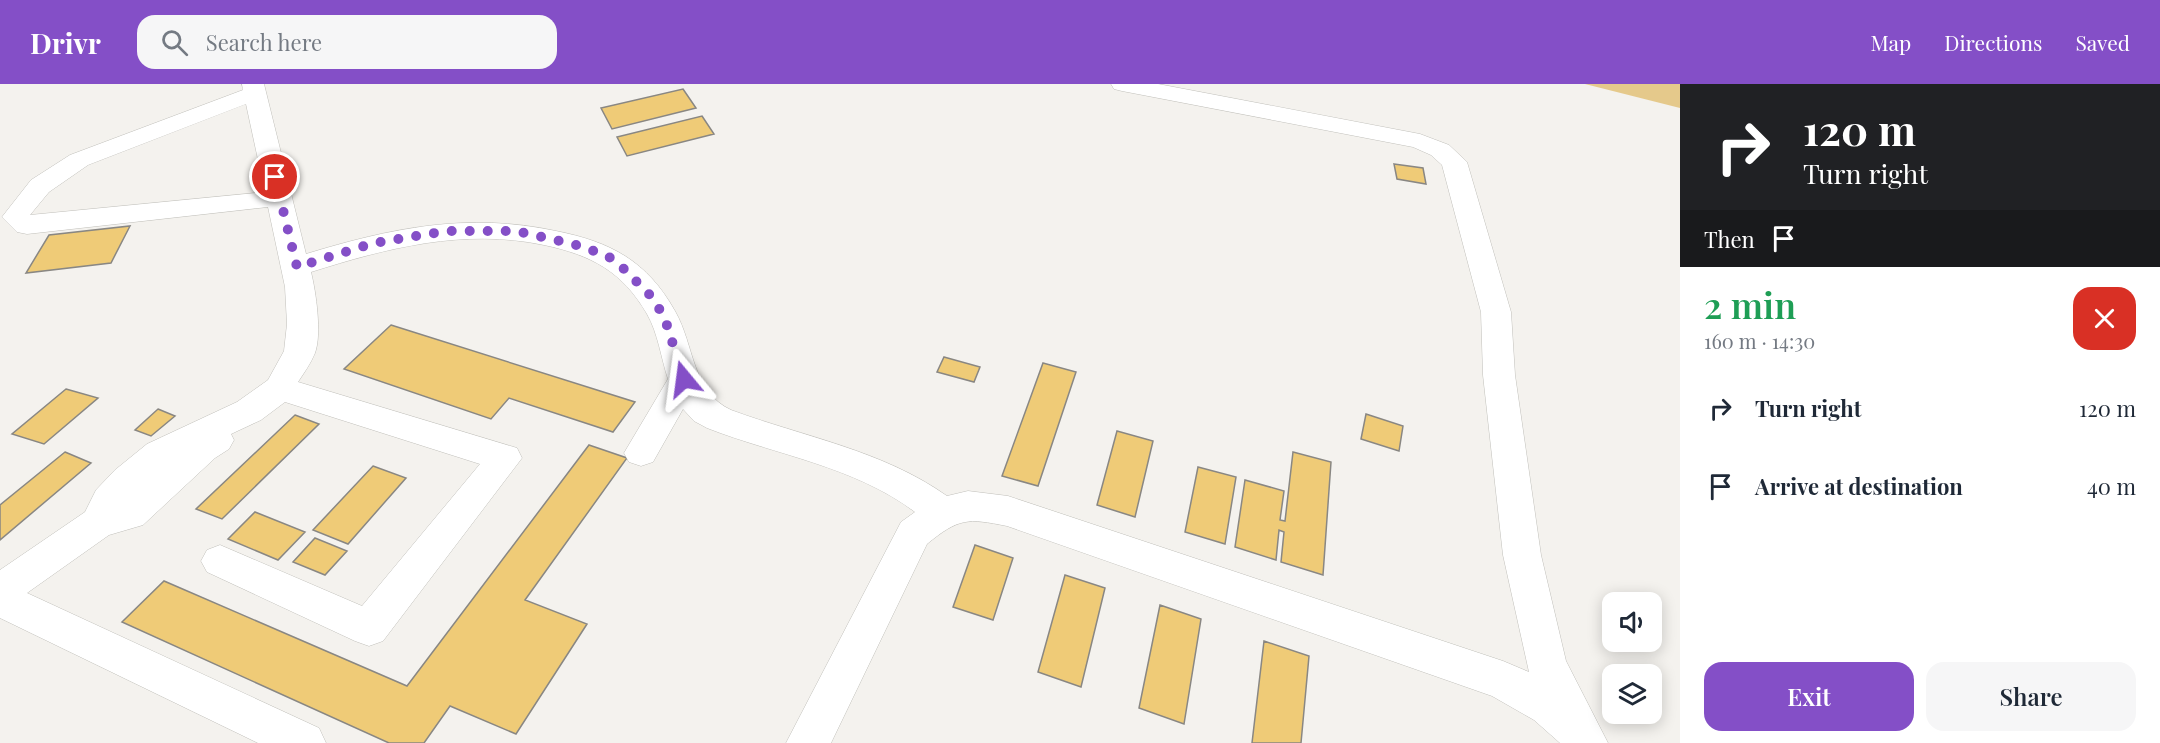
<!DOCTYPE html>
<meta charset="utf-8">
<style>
:root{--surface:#fff;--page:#f6f6f7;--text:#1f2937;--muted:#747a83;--accent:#844fc7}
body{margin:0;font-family:"Playfair Display",serif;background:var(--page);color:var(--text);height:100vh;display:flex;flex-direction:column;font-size:22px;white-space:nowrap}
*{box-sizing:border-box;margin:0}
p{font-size:20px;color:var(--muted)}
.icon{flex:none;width:33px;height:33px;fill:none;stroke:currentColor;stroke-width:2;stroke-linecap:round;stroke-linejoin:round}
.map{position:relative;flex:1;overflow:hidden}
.side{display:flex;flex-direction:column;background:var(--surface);width:480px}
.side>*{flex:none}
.banner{background:#202124;color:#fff;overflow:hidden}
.buttons{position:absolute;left:1602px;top:508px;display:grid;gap:12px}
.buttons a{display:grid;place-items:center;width:60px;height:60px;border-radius:12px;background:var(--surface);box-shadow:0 3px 15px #0003;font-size:30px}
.pin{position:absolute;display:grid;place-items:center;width:51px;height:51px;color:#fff;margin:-26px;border:3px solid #fff;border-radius:50%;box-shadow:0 2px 6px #0007}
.me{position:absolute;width:66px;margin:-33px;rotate:344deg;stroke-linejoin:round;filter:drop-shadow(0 0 4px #0008)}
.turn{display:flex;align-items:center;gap:21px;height:126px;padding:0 24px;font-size:27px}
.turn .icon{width:78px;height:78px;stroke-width:2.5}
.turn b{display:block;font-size:42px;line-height:51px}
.then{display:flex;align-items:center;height:57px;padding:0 24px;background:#0003;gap:12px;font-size:22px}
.round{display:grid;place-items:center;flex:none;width:63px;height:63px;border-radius:18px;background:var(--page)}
.head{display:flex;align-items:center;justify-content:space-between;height:102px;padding:0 24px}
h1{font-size:36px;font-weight:600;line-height:45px;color:#1e9e55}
.action{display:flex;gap:12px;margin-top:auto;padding:12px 24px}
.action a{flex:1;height:69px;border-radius:18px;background:var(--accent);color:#fff;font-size:24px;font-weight:600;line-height:69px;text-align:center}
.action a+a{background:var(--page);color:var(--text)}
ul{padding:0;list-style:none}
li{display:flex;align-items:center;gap:18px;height:78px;padding:0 24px}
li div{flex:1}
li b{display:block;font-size:22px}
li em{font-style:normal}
header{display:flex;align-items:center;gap:36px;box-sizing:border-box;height:84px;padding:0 30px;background:var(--accent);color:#fff}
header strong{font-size:28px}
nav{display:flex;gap:33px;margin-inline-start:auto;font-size:21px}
.search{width:420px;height:54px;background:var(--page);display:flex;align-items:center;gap:15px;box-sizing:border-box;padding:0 21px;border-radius:18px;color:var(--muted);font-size:22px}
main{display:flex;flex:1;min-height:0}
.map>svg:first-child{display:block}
</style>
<header>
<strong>Drivr</strong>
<div class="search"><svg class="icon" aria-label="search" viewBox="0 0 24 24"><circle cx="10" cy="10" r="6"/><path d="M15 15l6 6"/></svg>Search here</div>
<nav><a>Map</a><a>Directions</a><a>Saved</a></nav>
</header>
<main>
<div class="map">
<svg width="1680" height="659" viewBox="0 0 1680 659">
<rect width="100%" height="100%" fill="#f4f2ee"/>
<path fill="#e5c98b" d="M1585,0H1680V24Z"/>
<path fill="#efcb77" stroke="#898783" stroke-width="1.5" d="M683,5L696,24L612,45L601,24Z
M702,32L714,50L627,72L617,53Z
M1394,80L1423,84L1426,100L1397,95Z
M130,142L111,179L26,189L49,151Z
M391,241L635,318L613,348L509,314L491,335L344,285Z
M944,273L980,283L974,298L937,288Z
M1043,279L1076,288L1038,402L1002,392Z
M66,305L98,314L44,360L12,350Z
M158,325L175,332L151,352L135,346Z
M1366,330L1403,342L1399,367L1361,355Z
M295,331L319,340L222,435L196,425Z
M1117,347L1153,357L1135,433L1097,421Z
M589,361L627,374L525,516L587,540L516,650L450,622L424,659H389L122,538L164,497L407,602Z
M65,368L91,379L0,456V421Z
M1293,368L1331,378L1323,491L1281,478L1284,448L1279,446L1276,476L1235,463L1245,396L1284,407L1280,436L1285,437Z
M373,382L406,394L348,460L313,446Z
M1198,383L1236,393L1225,460L1185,448Z
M255,428L305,448L278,476L228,455Z
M315,454L347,467L325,491L293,478Z
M975,461L1013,474L993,536L953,523Z
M1065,491L1105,504L1081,603L1038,588Z
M1160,521L1201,535L1184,640L1139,624Z
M1264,557L1309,572L1301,659H1252Z"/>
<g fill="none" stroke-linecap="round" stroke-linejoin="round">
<g stroke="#c1c0bb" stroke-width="1">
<path id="minor" d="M242,0H264L306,170C391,144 468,128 556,147C611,158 647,177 675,227C695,262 691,307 731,326C804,353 882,366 947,412L968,407L1008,412L1503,577L1529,588L1503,471L1483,291L1481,228L1442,81L1431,71L1413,63L1122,7L1114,5L1111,0H1158L1420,50L1449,61L1467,78L1511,228L1515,291L1541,471L1566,577L1608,659H1560L1534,636L1492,612L1007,442C967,434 959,434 927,460L831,659H786L901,438L915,428C854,382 776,371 707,344L694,337L683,325L653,378L641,382L629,378L624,369L668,295C661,274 658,249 647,230C622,187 591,171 544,161C464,144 387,164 311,188C316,208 322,250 315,269C311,279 304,289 298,298L517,364L522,374L383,557L369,562L355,557L207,488L201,477L207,466L220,461L362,522L480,380L285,318L261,336L231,350L234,356L229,365L215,374L143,441L109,451L27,509L319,644L326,659H258L0,534V486L85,428L96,406L115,386L147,360L237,318L268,296L284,267L287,240L285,203L268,123L27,150L17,148L2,133L31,96L70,71L243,6ZM246,20L265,108L30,131L49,108L88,81Z"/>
</g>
<use href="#minor" fill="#fff" fill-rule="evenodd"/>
</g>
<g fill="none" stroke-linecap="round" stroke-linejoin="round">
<path stroke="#844fc7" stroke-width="10" stroke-dasharray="0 18" d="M275,93L297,183L374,159L447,147H516L573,160L606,171L618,179L649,210L664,232L684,295"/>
</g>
</svg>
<div class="buttons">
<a><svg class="icon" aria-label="sound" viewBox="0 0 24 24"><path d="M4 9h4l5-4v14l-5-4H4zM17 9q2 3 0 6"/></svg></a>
<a><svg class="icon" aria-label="layers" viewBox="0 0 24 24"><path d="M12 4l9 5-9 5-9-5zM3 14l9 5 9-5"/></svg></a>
</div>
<div class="pin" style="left:275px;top:93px;background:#d93025"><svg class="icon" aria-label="arrive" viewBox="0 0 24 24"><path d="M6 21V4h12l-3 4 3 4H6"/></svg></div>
<svg class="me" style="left:684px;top:295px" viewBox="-20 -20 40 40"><path d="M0-17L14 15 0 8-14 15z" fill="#844fc7" stroke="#fff" stroke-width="4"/></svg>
</div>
<section class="side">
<div class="banner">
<div class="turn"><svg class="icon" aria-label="right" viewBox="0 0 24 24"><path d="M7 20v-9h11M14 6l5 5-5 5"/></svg><div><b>120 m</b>Turn right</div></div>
<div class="then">Then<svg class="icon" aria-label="arrive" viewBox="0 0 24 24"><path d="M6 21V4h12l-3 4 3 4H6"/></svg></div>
</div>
<div class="head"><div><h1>2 min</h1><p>160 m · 14:30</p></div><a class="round" style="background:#d93025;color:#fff"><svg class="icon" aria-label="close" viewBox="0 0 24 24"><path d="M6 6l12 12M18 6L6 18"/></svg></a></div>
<ul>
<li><svg class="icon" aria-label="right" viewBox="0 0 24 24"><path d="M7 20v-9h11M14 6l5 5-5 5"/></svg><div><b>Turn right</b></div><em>120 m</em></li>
<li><svg class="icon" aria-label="arrive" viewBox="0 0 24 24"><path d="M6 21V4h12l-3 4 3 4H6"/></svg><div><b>Arrive at destination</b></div><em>40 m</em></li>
</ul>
<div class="action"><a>Exit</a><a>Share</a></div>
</section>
</main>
